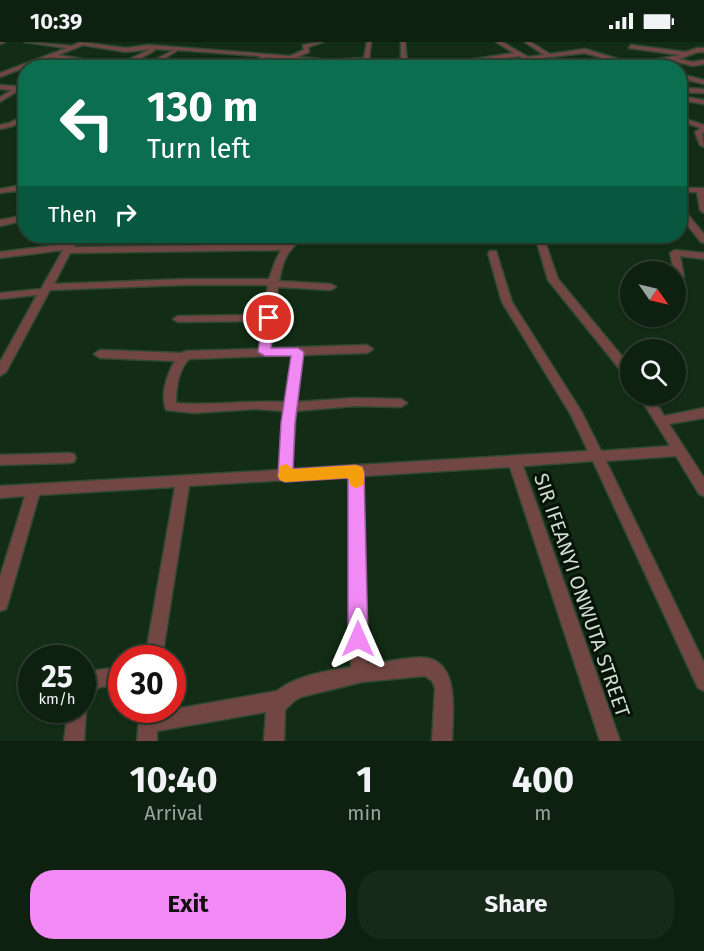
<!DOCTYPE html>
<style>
:root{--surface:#0e2110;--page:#172919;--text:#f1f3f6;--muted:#9ba39f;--line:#2e3e30;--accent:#f18af4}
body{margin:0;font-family:"Fira Sans",sans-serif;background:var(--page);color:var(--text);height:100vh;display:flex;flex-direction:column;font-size:22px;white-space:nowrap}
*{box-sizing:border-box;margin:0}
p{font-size:20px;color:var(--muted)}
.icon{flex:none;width:33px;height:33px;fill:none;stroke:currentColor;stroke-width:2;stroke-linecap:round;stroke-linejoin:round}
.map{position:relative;height:699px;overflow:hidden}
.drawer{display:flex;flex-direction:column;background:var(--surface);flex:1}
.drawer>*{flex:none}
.guide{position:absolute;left:18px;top:18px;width:669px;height:183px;border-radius:24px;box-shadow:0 2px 4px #0004,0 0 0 2px var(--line);background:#0b6e4f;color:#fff;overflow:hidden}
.needle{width:39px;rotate:124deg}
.tools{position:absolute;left:620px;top:219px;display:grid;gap:12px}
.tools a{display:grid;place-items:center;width:66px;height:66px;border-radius:50%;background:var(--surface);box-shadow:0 2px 4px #0004,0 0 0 2px var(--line);font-size:30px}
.speed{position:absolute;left:18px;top:603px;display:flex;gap:12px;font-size:30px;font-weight:700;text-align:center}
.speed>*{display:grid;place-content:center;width:78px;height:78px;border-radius:50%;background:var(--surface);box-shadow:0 2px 4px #0004,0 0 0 2px var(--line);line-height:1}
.speed small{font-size:15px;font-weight:400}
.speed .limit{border:9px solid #d22;background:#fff;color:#111}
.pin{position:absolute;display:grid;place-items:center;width:51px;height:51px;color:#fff;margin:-26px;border:3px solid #fff;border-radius:50%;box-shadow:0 2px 6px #0007}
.me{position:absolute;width:66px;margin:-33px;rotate:0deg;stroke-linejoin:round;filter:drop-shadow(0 0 4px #0008)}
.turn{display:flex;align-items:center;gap:21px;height:126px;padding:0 30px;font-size:27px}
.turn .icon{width:78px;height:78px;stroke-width:2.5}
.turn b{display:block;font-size:42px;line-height:51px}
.then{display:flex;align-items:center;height:57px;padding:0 30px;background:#0003;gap:12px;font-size:22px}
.eta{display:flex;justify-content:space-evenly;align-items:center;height:102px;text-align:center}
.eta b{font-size:36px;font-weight:700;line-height:42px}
.cta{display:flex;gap:12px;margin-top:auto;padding:12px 30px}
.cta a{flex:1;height:69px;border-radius:24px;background:var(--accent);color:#111;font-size:24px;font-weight:700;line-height:69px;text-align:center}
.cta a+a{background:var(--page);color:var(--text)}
.status{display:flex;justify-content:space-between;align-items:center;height:42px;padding:0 30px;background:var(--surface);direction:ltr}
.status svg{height:16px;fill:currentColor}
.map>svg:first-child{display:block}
</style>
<div class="status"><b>10:39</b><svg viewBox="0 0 49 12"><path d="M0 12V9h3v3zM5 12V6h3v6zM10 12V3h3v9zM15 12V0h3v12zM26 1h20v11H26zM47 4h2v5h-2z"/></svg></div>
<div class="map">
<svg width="704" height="699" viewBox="0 0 704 699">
<rect width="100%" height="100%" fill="#122c15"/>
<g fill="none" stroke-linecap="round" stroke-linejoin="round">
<g stroke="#304833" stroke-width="3">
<path id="minor" d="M0,0H5L0,2Z
M25,0L72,4L79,1L78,0L126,6L148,3L290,14L304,8L303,3L323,0L308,5L309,10L297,15L330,18L364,16L367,0H371L369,17L401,20V0H405L407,20L437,23L514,11L496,0H502L528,15L544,13L525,0H530L550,12L585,7L634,22L680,13L629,6L631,3L686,10L697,6H704V10H698L679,17L693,20L704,18V22L693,24L674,19L625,26L627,23L585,11L532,17L538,21L561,26H539L519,14L444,26L405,23L404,26H399L400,23L356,19L332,21L330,26H325L327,21L266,15L255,26H249L261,14L178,8L153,23L151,20L174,8L154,7V9L122,26H111L52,15L0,35V31L67,6ZM83,3L126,10L151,7L118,23L58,13Z
M680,32L704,38V42L680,36Z
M0,43L26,45V49L19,48L0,60V55L12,48L0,47Z
M680,46L704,47V51L680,50Z
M680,54L704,58V62L680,58Z
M26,73V78L13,84L0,87V83L9,81Z
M680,75L704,83V90L702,91L704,105L700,103L695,90L701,86L680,79Z
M17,144L26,149V155L15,149L0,151V147Z
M680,146H704V171L700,168L697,150H680Z
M680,166L683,167L704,192V201L701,200L680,174Z
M26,173V178L0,184V178Z
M71,194H79L74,205L287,202L292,194H300C298,201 294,204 289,210C283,218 281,230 279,239L331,242L336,245L331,248L278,245L271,306L367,303L373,307L367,311L303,313L297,360L355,356L401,357L407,361L401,365L355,364L296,369L292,427L588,409L571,373L502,260L488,211L490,209H496L512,260L581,369L601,409L670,404L638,352H651L664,374L704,366V376L669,382L704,436V454L699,452L676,414L606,419L704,621V649L698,646L593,419L523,424L620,699H600L510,425L363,434L367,621C384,622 411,613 427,616C461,622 452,675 452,699H432L435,646L432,639L425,634L362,640L301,655L294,659L285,668L284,699H264L266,670L157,689V699H137L140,668H158V670L277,649C297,633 327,629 351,625L349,434L189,444L162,616H145L175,445L39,453L8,561L6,567L0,569V535L25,454L0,456V444L279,428L283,369L256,367L194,371L166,368C160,353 167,332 175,319L100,316L94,312L100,308L181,311L186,309L260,307L263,279L178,280L173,277L178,274L263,273L268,243H185L50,248L6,330L0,334V320L37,253L0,257V251L41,247L63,208L0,216V210L66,202ZM281,208L275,220L269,237H185L54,242L70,211ZM292,313L285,360C248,358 212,364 176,361C176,346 178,328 189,317Z
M535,194H543L558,237L630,324V336L626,335L548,238Z
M675,208L704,211V217L680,214L684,235L679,238L676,237L670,211Z
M69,411L74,412L76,416L74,420L69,421L0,423V413Z
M122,625V643L100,645L82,657V637L97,628Z
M82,661L86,668L84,699H64L68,668H82Z"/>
</g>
<use href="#minor" fill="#724743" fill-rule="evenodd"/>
</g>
<path fill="#f18af4" stroke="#9d5a9f" stroke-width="1.5" d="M269,272L275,276L271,306H298L304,310L295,381L293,427L356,423L362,425L364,430L368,597L365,604L358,607L351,604L348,597V436L285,440L280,438L278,434L281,381L291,314H265L258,310L263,276Z"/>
<path fill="#f59e0b" d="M286,422L293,427L356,423L362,425C365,431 365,438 362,444L356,446L351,444L348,436L285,440L280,438L278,434L280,424Z"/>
<g text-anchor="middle" stroke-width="6" stroke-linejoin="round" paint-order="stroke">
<g font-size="20" fill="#cfdecf" stroke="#071208">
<text transform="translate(582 553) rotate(71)" y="7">SIR IFEANYI ONWUTA STREET</text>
</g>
</g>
</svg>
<div class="tools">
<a><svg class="needle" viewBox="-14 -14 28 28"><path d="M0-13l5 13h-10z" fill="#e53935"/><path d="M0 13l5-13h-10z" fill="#9ba39f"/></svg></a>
<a><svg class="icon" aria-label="search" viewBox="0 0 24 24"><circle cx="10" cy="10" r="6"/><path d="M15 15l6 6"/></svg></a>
</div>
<div class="speed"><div>25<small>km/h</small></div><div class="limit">30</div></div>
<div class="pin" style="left:269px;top:276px;background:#d93025"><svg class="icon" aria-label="arrive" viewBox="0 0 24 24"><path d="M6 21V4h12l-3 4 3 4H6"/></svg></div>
<svg class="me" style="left:358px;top:597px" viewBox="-20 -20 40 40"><path d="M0-17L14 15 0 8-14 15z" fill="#f18af4" stroke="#fff" stroke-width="4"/></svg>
<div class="guide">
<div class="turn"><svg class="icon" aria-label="left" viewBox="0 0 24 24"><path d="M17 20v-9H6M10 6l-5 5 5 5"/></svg><div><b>130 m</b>Turn left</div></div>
<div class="then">Then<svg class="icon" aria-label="right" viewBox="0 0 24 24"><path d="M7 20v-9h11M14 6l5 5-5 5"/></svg></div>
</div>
</div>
<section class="drawer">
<div class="eta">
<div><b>10:40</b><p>Arrival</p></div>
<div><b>1</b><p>min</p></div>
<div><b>400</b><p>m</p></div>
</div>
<div class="cta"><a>Exit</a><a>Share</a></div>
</section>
